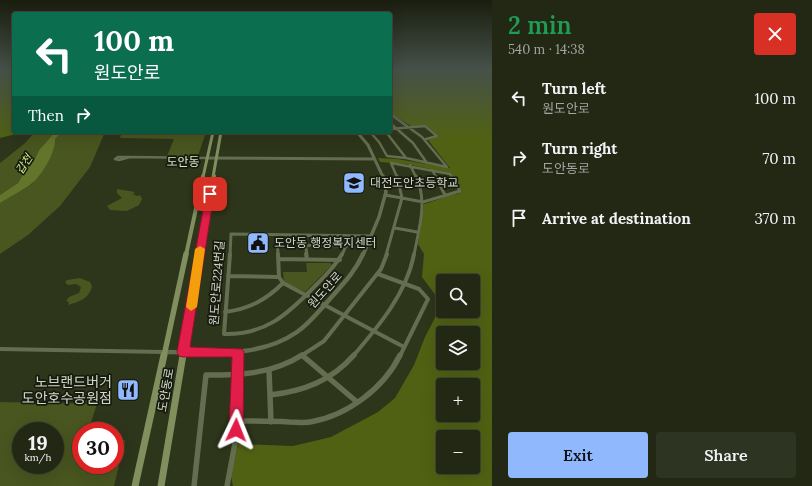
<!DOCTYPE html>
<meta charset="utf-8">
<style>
:root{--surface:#222814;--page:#2e3422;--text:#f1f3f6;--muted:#a2a6a0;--line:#3f4434;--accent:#90b8fd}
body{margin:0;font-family:Lora,"Noto Sans KR",serif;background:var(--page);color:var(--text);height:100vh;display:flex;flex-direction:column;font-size:15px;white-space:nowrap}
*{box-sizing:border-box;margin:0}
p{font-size:13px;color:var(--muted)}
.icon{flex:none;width:22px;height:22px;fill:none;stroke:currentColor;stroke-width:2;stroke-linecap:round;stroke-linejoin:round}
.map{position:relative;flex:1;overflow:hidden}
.details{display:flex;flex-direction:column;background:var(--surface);width:320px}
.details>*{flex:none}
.top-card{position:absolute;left:12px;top:12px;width:380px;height:122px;border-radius:4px;box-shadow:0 4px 16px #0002,0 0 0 1px var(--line);background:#0b6e4f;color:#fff;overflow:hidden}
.controls{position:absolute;left:436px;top:274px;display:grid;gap:8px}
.controls a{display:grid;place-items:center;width:44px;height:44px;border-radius:4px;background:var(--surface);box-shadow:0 4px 16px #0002,0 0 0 1px var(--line);font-size:20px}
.speed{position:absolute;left:12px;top:422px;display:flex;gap:8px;font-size:20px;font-weight:700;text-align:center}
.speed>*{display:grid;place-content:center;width:52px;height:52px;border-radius:50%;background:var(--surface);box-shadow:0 4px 16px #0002,0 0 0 1px var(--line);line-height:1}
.speed small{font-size:10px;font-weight:400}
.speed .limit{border:6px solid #d22;background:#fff;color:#111}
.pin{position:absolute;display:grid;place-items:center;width:34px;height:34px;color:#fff;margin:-17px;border-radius:8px;box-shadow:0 2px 6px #0006}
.me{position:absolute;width:44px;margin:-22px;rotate:2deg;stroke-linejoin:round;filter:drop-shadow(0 0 3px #0008)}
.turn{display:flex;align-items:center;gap:14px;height:84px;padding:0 16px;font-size:18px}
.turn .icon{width:52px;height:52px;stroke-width:2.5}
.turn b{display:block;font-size:28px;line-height:34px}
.then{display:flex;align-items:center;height:38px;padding:0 16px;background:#0003;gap:8px;font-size:15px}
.round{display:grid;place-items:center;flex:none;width:42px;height:42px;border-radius:4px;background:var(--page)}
.overview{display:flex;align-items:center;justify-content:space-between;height:68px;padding:0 16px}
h1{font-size:24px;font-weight:600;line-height:30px;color:#1e9e55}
.button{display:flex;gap:8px;margin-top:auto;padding:8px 16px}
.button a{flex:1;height:46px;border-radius:4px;background:var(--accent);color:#111;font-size:16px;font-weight:600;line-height:46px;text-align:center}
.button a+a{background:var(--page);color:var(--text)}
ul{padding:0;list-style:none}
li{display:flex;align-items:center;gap:12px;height:60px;padding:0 16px}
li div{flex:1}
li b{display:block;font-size:15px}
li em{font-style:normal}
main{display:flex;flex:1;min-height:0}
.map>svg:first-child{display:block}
</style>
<main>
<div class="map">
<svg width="492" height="486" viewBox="0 0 492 486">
<rect width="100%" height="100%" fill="#2d351a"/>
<path fill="#49561f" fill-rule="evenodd" d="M35,132H55L39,150L35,159L27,167L18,183L0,195V163L24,144Z
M62,132H105L90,167L60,206L28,235L0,254V203L32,184L55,139Z
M122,132H206L198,156H167L174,139L120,138Z
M117,189L135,192L133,194L137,196L140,195L142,199L139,205L127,211L110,210L107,206L122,198L117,193Z
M306,263H330L332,265L305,292L284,282L283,272H307Z
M80,278L90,282L92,286C90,298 79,302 68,305L69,302L66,301L69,297L79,293L81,287L76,284L68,285L65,282L67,280Z
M0,402L97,404L88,431H81V465H115V440H125L114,486H0ZM21,431H55V465H21Z"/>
<path fill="#506113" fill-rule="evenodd" d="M0,69H14V132H24L0,138Z
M390,69H492V76H488L492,78V486H233L231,476L238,444L293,446L331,437L378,412L395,398L414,365L425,337L442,304L422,277L424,254L418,244L424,204C435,202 447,194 458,194L462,191L450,173L406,164L380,162L378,158L397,159L450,168L428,140L439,136L427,126H411L390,113ZM443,281H473V311H443ZM443,333H473V363H443ZM443,385H473V415H443ZM443,437H473V467H443Z"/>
<path fill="#63752b" d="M55,132H62L55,139C56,152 41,177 30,185C21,191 10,197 0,203V195L18,183L27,167L35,159L39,150Z"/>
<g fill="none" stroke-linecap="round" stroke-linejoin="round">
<path stroke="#646d4f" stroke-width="2" d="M390,114L395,117"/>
<path stroke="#646d4f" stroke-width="2.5" d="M393,116L422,137L447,167
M390,123L413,143L427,163
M390,129L425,126L437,136L426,139
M370,132L379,142L387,156L406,158L447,167
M386,132L406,158
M357,133L362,132
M118,157H130L119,160L115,159Z
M130,157L207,158
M410,165L416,177
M432,170L436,177
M397,177L391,163L450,174L452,177"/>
<path stroke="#646d4f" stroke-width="3" d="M397,176L402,198
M435,176L445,195
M398,179L439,183
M385,195L402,198
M402,198L423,202L460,191L451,176
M395,228L417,232
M277,235L278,255
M304,235L307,255
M305,245L347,246
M230,255L231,234L372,236
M342,255L350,236
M386,255L402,198
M414,255C419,228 428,202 416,176"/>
<path stroke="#646d4f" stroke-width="4" d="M230,254L224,334C265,335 287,315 314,287C324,277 335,267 342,254
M306,254L307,259
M279,259L340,260
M378,274L419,289L428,299L400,356
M228,276L279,277
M283,283L404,347
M225,312C249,309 266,300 283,283L279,277L278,254
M0,349L164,352
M238,356V352
M301,356L324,341L381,269L387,254
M353,356C378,327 407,293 414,254"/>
<path stroke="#646d4f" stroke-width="5.5" d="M303,356L357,402
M269,370L271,422
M270,395C304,391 331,381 354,355
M237,421C254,421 272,421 289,422C296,422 304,423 310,422C347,416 384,388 400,355
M194,486L206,375C240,375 273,374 302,355
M227,486L236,438L238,355"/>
<path stroke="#646d4f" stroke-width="3" d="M357,132L368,145L383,177
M207,158L374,159"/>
<path stroke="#646d4f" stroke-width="3.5" d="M363,255L379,217L386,192L383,176"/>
<path stroke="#646d4f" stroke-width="4.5" d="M164,352C209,352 258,359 297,332C309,324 319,311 329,300C342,285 355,272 363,254"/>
<path stroke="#818e5e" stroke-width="3" d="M203,177L213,132
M213,177L221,132"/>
<path stroke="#818e5e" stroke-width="4" d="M186,255L203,176
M200,255L214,176"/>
<path stroke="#818e5e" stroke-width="5.5" d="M164,356L186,254
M183,356L200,254"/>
<path stroke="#818e5e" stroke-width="7" d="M135,486L164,355
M161,486L183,355"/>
</g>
<linearGradient id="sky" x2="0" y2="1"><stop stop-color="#191d0e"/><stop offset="0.5" stop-color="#465149"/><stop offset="1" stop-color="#465149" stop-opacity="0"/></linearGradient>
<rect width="492" height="138" fill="url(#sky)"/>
<path fill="#e11d48" stroke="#92132f" d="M210,192L214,194L190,347L242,349L244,352L243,430L241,434L236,436L231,434L229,430L232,357H183L179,356L177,352L206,194Z"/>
<path fill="#f59e0b" d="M200,246L205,249L197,307L191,311L186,307L195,249Z"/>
<defs>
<g id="school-square" transform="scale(1.15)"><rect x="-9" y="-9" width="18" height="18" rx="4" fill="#90b8fd" stroke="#171b0f"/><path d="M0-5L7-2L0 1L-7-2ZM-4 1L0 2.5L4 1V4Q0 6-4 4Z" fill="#111"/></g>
<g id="civic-square" transform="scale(1.15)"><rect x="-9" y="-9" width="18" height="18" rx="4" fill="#90b8fd" stroke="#171b0f"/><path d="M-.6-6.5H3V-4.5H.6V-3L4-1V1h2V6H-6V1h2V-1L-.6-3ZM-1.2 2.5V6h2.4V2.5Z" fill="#111"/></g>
<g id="restaurant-square" transform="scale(1.15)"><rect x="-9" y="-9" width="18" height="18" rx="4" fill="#90b8fd" stroke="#171b0f"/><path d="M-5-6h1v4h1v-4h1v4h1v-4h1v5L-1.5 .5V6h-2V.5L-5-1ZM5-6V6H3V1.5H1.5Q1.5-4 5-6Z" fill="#111"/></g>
</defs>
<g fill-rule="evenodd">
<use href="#school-square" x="354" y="183"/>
<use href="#civic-square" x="258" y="243"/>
<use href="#restaurant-square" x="128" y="390"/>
</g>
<g text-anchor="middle" stroke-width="3.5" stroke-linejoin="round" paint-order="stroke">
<g font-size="11" font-style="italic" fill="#d2ee87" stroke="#171b0f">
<text transform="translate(24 164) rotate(-57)" y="4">갑천</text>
</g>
<g font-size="12" fill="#dbe5c4" stroke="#171b0f">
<text x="183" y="166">도안동</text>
</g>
<g font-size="12" fill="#d3d8c8" stroke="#171b0f" text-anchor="start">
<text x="370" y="187">대전도안초등학교</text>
<text x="274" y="247">도안동 행정복지센터</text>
</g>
<g font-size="12" fill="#d3d8c8" stroke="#171b0f">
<text transform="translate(217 283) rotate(-86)" y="4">원도안로224번길</text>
<text transform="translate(325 290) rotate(-48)" y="4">원도안로</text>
<text transform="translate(166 390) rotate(-80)" y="4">도안동로</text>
</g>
<g font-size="14" fill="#d3d8c8" stroke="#171b0f" text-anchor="end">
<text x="112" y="387">노브랜드버거<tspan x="112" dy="16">도안호수공원점</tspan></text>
</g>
</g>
</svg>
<div class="controls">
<a><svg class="icon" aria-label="search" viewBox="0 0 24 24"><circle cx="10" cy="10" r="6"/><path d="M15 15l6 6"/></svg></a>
<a><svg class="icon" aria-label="layers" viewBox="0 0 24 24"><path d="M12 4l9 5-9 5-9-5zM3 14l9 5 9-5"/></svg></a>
<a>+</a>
<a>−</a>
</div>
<div class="speed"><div>19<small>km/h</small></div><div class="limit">30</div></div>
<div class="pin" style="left:210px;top:194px;background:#d93025"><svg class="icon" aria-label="arrive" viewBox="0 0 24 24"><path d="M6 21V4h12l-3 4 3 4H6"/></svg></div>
<svg class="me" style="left:236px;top:430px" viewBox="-20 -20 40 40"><path d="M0-17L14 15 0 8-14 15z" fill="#e11d48" stroke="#fff" stroke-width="4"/></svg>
<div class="top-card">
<div class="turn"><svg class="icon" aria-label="left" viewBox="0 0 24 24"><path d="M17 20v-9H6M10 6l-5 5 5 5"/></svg><div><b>100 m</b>원도안로</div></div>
<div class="then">Then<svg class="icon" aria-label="right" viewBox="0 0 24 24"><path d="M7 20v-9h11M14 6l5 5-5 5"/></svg></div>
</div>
</div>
<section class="details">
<div class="overview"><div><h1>2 min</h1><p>540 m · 14:38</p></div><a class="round" style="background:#d93025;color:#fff"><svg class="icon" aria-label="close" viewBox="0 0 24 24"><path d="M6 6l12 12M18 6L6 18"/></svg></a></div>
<ul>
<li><svg class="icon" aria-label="left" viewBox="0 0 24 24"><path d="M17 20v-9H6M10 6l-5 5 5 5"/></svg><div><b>Turn left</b><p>원도안로</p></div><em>100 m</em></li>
<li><svg class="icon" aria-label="right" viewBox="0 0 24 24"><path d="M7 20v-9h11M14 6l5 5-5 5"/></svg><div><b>Turn right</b><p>도안동로</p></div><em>70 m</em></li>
<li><svg class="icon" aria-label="arrive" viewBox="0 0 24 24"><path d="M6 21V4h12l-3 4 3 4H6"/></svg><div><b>Arrive at destination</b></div><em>370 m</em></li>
</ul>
<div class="button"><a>Exit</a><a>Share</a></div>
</section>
</main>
